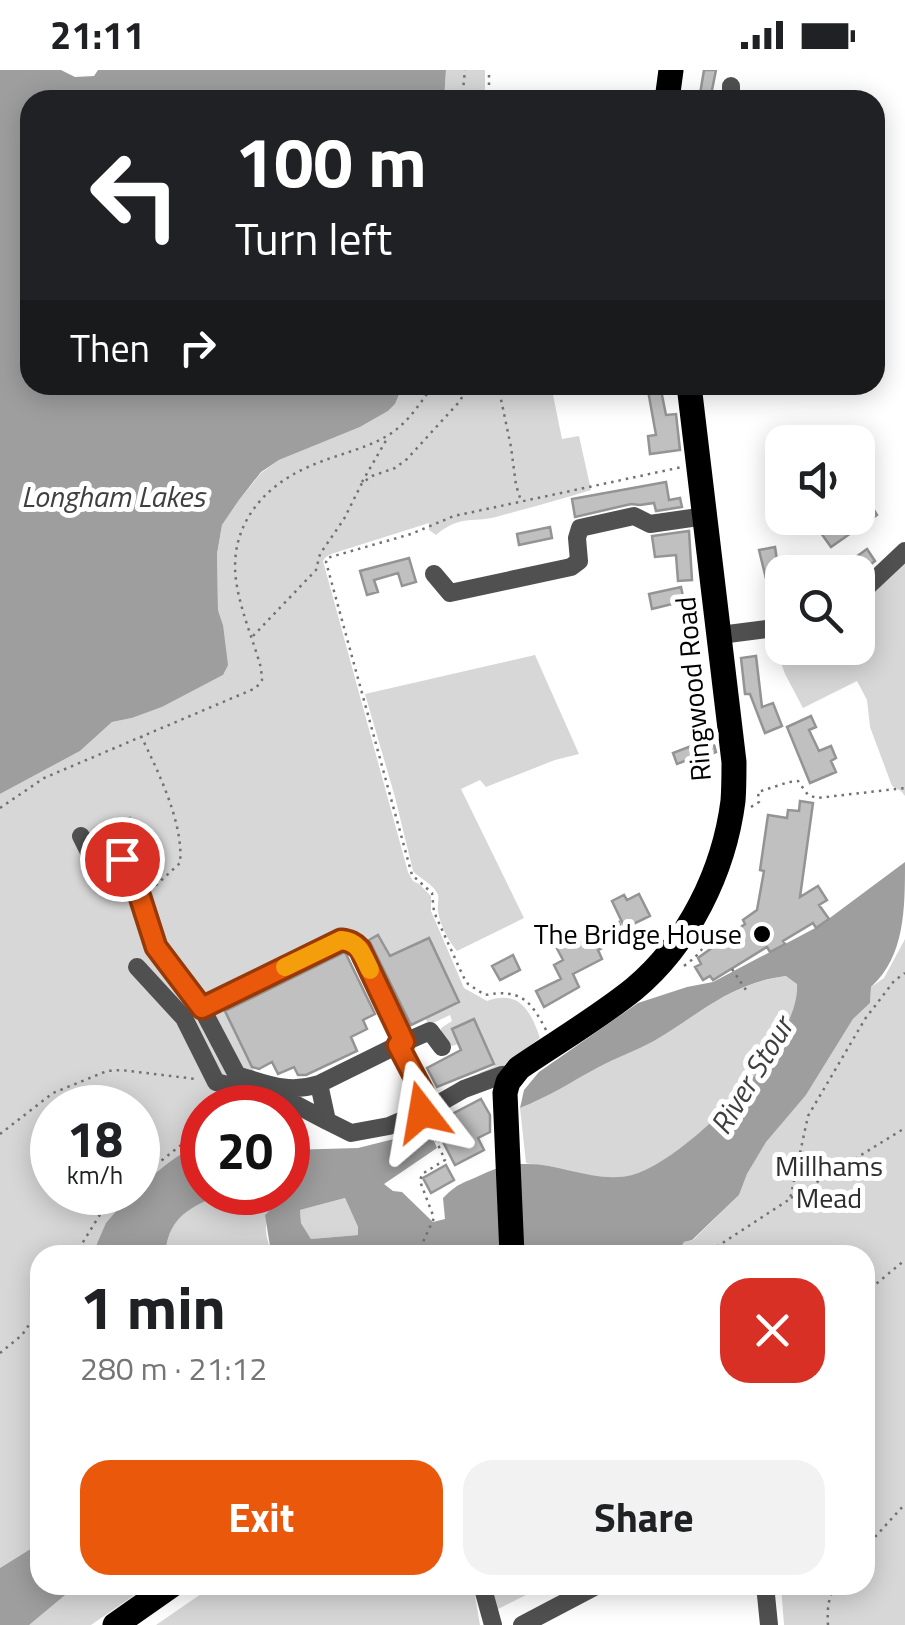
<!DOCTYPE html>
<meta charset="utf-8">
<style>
:root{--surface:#fff;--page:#f2f2f2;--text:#202124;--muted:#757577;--accent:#ea580c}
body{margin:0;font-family:"Titillium Web",sans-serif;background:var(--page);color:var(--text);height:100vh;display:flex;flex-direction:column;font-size:38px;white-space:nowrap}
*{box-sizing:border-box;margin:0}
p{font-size:32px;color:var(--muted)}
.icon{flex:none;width:55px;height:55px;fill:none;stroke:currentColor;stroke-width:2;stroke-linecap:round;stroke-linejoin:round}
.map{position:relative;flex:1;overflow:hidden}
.side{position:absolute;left:30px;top:1175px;width:845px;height:350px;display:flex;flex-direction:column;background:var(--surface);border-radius:30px;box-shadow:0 5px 25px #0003}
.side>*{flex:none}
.banner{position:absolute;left:20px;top:20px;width:865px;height:305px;border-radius:30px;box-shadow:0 5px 25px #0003;background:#202124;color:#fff;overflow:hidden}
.buttons{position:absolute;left:765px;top:355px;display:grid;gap:20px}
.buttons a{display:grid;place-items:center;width:110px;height:110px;border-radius:20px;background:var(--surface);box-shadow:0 5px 25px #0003;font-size:50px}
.speed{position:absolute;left:30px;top:1015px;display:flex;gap:20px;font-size:50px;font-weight:700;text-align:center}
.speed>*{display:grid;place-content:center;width:130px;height:130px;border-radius:50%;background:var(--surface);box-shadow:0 5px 25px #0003;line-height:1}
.speed small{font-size:25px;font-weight:400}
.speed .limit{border:15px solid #d22;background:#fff;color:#111}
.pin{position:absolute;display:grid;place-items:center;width:85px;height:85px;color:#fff;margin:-42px;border:5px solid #fff;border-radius:50%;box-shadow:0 2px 10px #0007}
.me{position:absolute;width:110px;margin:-55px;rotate:346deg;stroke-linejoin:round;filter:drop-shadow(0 0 8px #0008)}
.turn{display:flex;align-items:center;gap:35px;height:210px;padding:0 50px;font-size:45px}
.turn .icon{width:130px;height:130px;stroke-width:2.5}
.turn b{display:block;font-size:70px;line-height:85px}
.then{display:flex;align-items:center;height:95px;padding:0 50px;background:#0003;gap:20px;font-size:38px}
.round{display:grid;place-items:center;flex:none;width:105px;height:105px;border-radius:30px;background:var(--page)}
.headline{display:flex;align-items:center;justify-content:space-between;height:170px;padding:0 50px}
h1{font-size:60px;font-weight:700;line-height:75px}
.action{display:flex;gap:20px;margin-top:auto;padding:20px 50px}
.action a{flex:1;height:115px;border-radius:30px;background:var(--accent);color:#fff;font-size:40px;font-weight:700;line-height:115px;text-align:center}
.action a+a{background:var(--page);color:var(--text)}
.status{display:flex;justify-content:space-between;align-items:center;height:70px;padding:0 50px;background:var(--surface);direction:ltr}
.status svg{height:28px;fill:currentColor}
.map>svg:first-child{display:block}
</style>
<div class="status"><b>21:11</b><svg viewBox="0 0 49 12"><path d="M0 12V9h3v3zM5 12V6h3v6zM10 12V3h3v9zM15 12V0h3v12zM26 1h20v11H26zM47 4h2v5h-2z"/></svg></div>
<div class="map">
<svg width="905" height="1555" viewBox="0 0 905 1555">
<rect width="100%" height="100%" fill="#fff"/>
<path fill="#d7d7d7" d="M446,0H485V30H444Z
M403,315H551L562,369L579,366L591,420C560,430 528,438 496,447C470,453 460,445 436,465L429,460V453L331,484L326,487L323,491L408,802L413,811L419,814L431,826V841L464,918L487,931C519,919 531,941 540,968C523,980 500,1005 479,1003L495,996L489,981L468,990L452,959L458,974L452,976C445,972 441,966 441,958L452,951L450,945L429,955L425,948L459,931L429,868L390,886L378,865L343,878L223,936L254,1001L245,1037L202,1038V1074C178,1082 157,1102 138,1118V1038H52V1122L133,1123L93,1179L92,1185H40V1268L37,1270L33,1289L40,1291V1473L0,1498V724L80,681L112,652L132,648L162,637L223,605V555L218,540L217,484L222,455L239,430L261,403L279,390L360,357L388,341L395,334Z
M905,487V726L901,721L892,716L870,657L867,630L857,611L803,638L785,604L772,568L782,564V578H858V529Z
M535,585L579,684L555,690L486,717L480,710L461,719L524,848L457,881C449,872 440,855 438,842C437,837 439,830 438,825C434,814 420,809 413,801L395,727L365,624Z
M905,869V1555H784L781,1515H865V1185H676L684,1172L693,1170L739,1125L747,1104L765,1072L806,1025L853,949L870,933L871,917L884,908Z
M787,906L798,914C801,974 688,1089 633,1105C604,1113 556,1099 526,1093L520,1038C548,1027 571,1011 597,998C615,988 636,981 654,971C700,944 730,913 787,906Z
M225,1122L264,1123C277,1138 267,1140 266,1156C265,1164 269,1175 271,1183L226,1185L210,1176L170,1184L166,1180C169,1145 195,1134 225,1122Z
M345,1128L358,1157V1165L311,1169L301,1153L300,1140Z
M77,1515H149L91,1555H26Z
M214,1515H473L480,1555H156Z
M487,1515H546L494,1541Z"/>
<path fill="#9e9e9e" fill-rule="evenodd" d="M0,0H61L75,7L94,6L98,0H446L444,30H30V315H403L395,334L388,341L360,357L279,390L261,402L239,430L222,455L217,484L218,540L223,555L228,595L223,605L162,637L132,648L112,652L80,681L0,724Z
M905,792C905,839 905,886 871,917L870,933L853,949L806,1025L766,1072L747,1104L739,1125L692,1170L684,1172L676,1185H263L271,1182L265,1145L271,1139V1131L264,1123L293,1120L288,1111V1080L358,1078L402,1067L431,1064L437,1078L384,1114L393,1121L402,1122L433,1152L445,1149L443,1128C459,1112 462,1114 481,1105C495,1098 509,1094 525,1094C560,1093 597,1114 632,1105C687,1090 801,974 797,914L786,906C730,913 700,944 654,971C636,981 615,988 597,998C571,1012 548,1027 520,1038L524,1020L539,1002L638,933L687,917L713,912L785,874L819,856ZM345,1128L358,1157V1165L311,1169L301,1153L300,1140Z
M202,1074V1122L225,1123C196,1134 169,1145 166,1180L171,1184L210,1176L226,1185H92L106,1153L129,1126L133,1123L138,1122V1118C157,1102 178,1082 202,1074Z
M40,1473V1515H77L29,1555H0V1498Z"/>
<path fill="#c0c0c0" stroke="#949494" stroke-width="2.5" d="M704,0H716L710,30H699Z
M647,315H660L666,345L676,344L680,380L650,384L648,366L656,365Z
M666,412L669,430L680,428L682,437L656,441L654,433L640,435L631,434L575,447L572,429Z
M858,414L877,445L831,477L816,456L828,448H858Z
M550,457L552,468L519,475L517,464Z
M689,461L692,510L678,511L676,485L655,487L652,466Z
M775,477L782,522L770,525L759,480Z
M867,479L875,491L861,502H835Z
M409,488L416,512L402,516L398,503L374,510L378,522L367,525L360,501Z
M681,517L684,531L652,539L649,524Z
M756,586L762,637L773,633L782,656L765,663L750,624H745L741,588Z
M811,646L816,657L809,660L819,681L831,676L836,688L831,691L836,702L810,713L787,657Z
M712,668L716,682L707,686L706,683L677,694L673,683Z
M800,731L813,733L800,827L818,816L827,830L819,835L829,849L816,858L813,853L783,871L785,874L770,882L767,877L713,910L710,906L703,910L695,897L701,894L698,888L745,854L743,850L757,840L764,801L760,800L768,745L787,748L788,740L799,741Z
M130,748L135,758L140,756L144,763L134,768L130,761L111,770L106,759Z
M639,824L650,846L625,858L612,831L624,825L627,830Z
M619,852L625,867L598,880L602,889L573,904L579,917L544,937L536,921L561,909L554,895L563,890L554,873L566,868L572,877Z
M378,865L390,886L429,868L459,932L411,955L369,870Z
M345,882L375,944L363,950L367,959L351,967L357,981L306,1005H298L294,997L278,1004L272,992L259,999L252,997L225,941Z
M513,885L520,900L500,910L492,896Z
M474,949L494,994L437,1017L427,998L461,980L452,959Z
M481,1029L490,1045V1062L478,1068L484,1080L455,1095L442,1070L439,1071L431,1055Z
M446,1095L454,1110L431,1123L423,1108Z"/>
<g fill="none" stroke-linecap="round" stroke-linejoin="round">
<path stroke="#727272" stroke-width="2.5" stroke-dasharray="2.5 5" stroke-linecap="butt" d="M462,30L465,0
M489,30V0
M498,315L511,377L516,415L521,431
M362,412L388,367
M253,566L316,500L320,484L344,449L362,413L372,406L395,398L407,389L460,331L468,315
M141,666C158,701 184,754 180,793L153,818
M751,737L759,732L758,722L789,712L798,711L808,725L817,728L905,718
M0,738L44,708L256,618L262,610L261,598C253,569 240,540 236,510C229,457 262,417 308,397C334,385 363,380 387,366C407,354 420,334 433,315
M684,896C700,884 708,875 711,855
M732,899L748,923
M546,960C530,929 520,919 485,925L468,914L463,906L434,842L432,823L412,805L326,492L327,488L411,464L454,446L682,397
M209,1038L212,1025
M0,1064L53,1023L107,1001L121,1000L196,1009
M138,1109L195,1064L202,1051
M791,1128L905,1058
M75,1185L109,1130L119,1122
M417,1185L434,1148L420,1111L422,1104L445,1090L429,1055
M704,1185L790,1129L808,1046L865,949L894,911L905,903
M865,1223L905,1190
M0,1283L22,1265L40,1239
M865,1478L905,1434
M828,1555C827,1541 828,1526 836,1515"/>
<path stroke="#505050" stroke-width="18" d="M731,30V16
M434,504L450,523L571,497L579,491L577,468L580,458L634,446L650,454L705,446
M858,523L868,516L905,481
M720,565L782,557
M81,766L98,800L122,789
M148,775L122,789L139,827L155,877L199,933L237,1005C267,1014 288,1024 319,1014L327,1051L351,1063L389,1056L431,1038L464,1019L502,1005L515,1004
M137,897L184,948L216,1012L291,1032L327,1051
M202,938L341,870H349L360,879L405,972
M319,1014L398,975
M431,1038L398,975L430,961L442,977
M482,1515L493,1555
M765,1515L769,1555
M522,1555L598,1515"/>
<path stroke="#000" stroke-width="25" d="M667,30L671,0
M512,1185L505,1023L508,1012L519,998C557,972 598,948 634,919C689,873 724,801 733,731C734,718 734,705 734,692L689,315
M115,1555L172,1515"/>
</g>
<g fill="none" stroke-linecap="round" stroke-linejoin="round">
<g stroke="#983908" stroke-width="25">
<path id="route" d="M122,789L140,827L156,877L202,938L341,870C350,871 354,873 360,879L404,972L398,975L431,1038L422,1042"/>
</g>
<use href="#route" stroke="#ea580c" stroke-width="18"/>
<path stroke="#f59e0b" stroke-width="18" d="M285,897L341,870C359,871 363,886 370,900"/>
</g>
<circle fill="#000" stroke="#fff" stroke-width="4" cx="762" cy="864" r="10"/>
<g text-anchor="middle" stroke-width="10" stroke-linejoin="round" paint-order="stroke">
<g font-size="28" fill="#000" stroke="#fff">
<text transform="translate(693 619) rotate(-95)" y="10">Ringwood Road</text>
</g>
<g font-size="28" fill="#000" stroke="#fff" text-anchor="end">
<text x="742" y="874">The Bridge House</text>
</g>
<g font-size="28" fill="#2e2e2e" stroke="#fff">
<text x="829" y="1106">Millhams<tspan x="829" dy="32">Mead</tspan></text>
</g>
<g font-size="30" font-style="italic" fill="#3f3f3f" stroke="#fff">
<text x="113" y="437">Longham Lakes</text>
<text transform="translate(752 1006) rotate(-59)" y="10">River Stour</text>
</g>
</g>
</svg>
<div class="buttons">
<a><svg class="icon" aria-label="sound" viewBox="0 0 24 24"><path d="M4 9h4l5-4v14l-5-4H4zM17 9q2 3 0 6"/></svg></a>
<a><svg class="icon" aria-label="search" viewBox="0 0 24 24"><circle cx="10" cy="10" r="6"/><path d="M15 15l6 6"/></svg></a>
</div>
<div class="speed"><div>18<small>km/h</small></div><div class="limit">20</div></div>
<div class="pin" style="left:122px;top:789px;background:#d93025"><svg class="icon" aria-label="arrive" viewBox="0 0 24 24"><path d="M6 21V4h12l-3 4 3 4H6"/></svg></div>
<svg class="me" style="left:422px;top:1042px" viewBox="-20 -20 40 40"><path d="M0-17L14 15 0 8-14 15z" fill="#ea580c" stroke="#fff" stroke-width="4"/></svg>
<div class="banner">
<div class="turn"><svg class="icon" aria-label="left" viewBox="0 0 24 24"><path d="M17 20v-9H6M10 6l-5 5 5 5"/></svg><div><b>100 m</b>Turn left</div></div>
<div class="then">Then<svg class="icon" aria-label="right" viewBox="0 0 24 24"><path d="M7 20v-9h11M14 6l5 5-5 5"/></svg></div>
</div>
<section class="side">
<div class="headline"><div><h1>1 min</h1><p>280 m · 21:12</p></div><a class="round" style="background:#d93025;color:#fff"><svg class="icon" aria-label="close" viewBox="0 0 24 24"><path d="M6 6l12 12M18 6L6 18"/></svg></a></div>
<div class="action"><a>Exit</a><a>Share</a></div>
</section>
</div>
